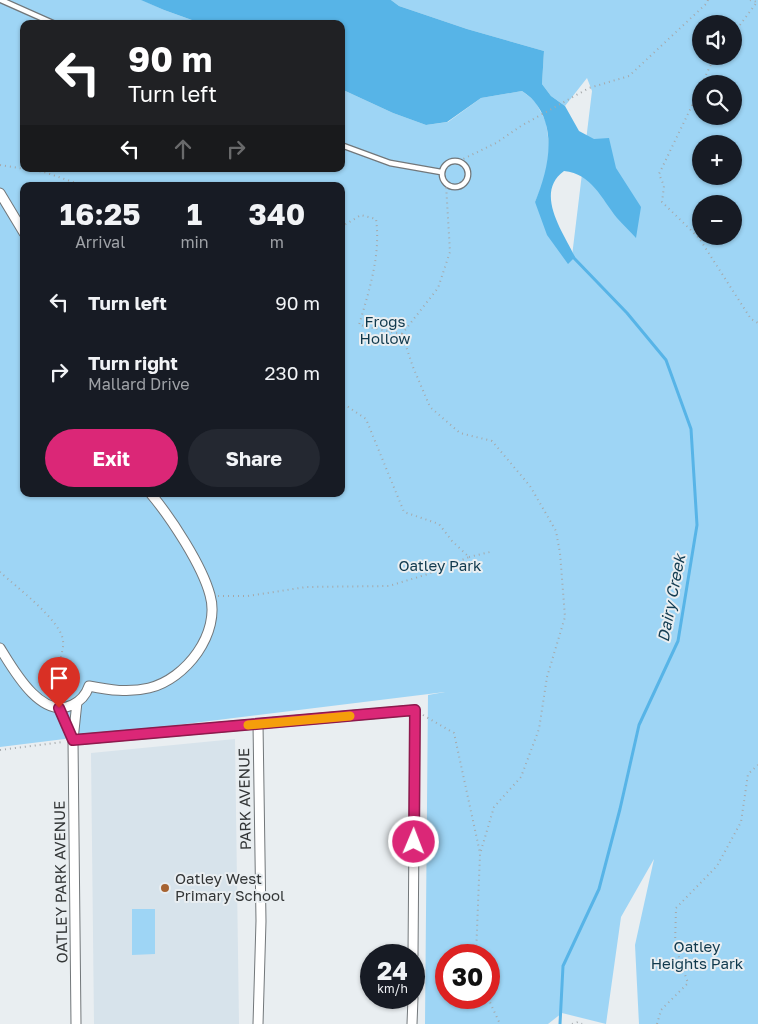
<!DOCTYPE html>
<meta charset="utf-8">
<style>
:root{--surface:#171b24;--page:#242831;--text:#f1f3f6;--muted:#9ea1a6;--accent:#db2777}
body{margin:0;font-family:"Golos Text",sans-serif;background:var(--page);color:var(--text);height:100vh;display:flex;flex-direction:column;font-size:19px;white-space:nowrap}
*{box-sizing:border-box;margin:0}
p{font-size:16px;color:var(--muted)}
.icon{flex:none;width:28px;height:28px;fill:none;stroke:currentColor;stroke-width:2;stroke-linecap:round;stroke-linejoin:round}
.map{position:relative;flex:1;overflow:hidden}
.sheet{position:absolute;left:20px;top:182px;width:325px;height:315px;display:flex;flex-direction:column;background:var(--surface);border-radius:10px;box-shadow:0 1px 4px #0004}
.sheet>*{flex:none}
.hud{position:absolute;left:20px;top:20px;width:325px;height:152px;border-radius:10px;box-shadow:0 1px 4px #0004;background:#202124;color:#fff;overflow:hidden}
.tools{position:absolute;left:692px;top:15px;display:grid;gap:10px}
.tools a{display:grid;place-items:center;width:50px;height:50px;border-radius:50%;background:var(--surface);box-shadow:0 1px 4px #0004;font-size:25px}
.speed{position:absolute;left:360px;top:944px;display:flex;gap:10px;font-size:25px;font-weight:700;text-align:center}
.speed>*{display:grid;place-content:center;width:65px;height:65px;border-radius:50%;background:var(--surface);box-shadow:0 1px 4px #0004;line-height:1}
.speed small{font-size:12px;font-weight:400}
.speed .limit{border:8px solid #d22;background:#fff;color:#111}
.pin{position:absolute;display:grid;place-items:center;width:42px;height:42px;color:#fff;margin:-51px -21px;border-radius:50% 50% 50% 0;rotate:-45deg;box-shadow:0 0 5px #0007}
.pin .icon{rotate:45deg}
.me{position:absolute;width:55px;margin:-28px;rotate:1deg;stroke-linejoin:round;filter:drop-shadow(0 0 4px #0008)}
.turn{display:flex;align-items:center;gap:18px;height:105px;padding:0 25px;font-size:22px}
.turn .icon{width:65px;height:65px;stroke-width:2.5}
.turn b{display:block;font-size:35px;line-height:42px}
.lanes{display:flex;align-items:center;height:48px;padding:0 25px;background:#0003;justify-content:center;gap:25px;direction:ltr}
.lanes .off{opacity:.35}
.eta{display:flex;justify-content:space-evenly;align-items:center;height:85px;text-align:center}
.eta b{font-size:30px;font-weight:700;line-height:35px}
.action{display:flex;gap:10px;margin-top:auto;padding:10px 25px}
.action a{flex:1;height:58px;border-radius:30px;background:var(--accent);color:#fff;font-size:20px;font-weight:700;line-height:58px;text-align:center}
.action a+a{background:var(--page);color:var(--text)}
ul{padding:0;list-style:none}
li{display:flex;align-items:center;gap:15px;height:70px;padding:0 25px}
li div{flex:1}
li b{display:block;font-size:19px}
li em{font-style:normal}
.map>svg:first-child{display:block}
</style>
<div class="map">
<svg width="758" height="1024" viewBox="0 0 758 1024">
<rect width="100%" height="100%" fill="#e9eef1"/>
<path fill="#d7e3eb" d="M235,739L239,1024H94L91,753Z"/>
<path fill="#9ed5f5" fill-rule="evenodd" d="M0,0H142L164,10L203,24H24V169H341V89L393,113L426,125L448,122L481,98L522,91L535,101L546,122L550,152L544,181L535,202L572,256L592,91L587,78L565,106L551,96L542,84L544,51L467,29L399,6L391,0H758V1024H639L635,945L654,859L621,917L606,1024L562,1013L548,1024H425L428,695L445,692L0,747ZM701,24H734V56H701ZM701,84H734V116H701ZM701,144H734V176H701ZM24,186H341V494H24ZM701,204H734V236H701ZM446,955H489V998H446Z
M132,909H155V954L132,955Z"/>
<path fill="#57b4e7" d="M141,0H391L399,6L467,29L544,51L542,84L551,96L565,106L579,131L594,139L609,138L616,168L641,207L636,238C630,231 623,225 617,218C601,198 592,174 564,171C534,193 563,232 575,257L568,264L547,235L535,202C548,171 558,130 534,101C531,97 526,94 522,91L481,98L447,122L426,125L393,113L341,89V24H203L164,10Z"/>
<g fill="none" stroke-linecap="round" stroke-linejoin="round">
<path stroke="#57b4e7" stroke-width="3" d="M560,1024L563,966L599,889L620,809L639,725L678,641L697,525L691,429L666,360L627,313L572,256"/>
<g stroke="#72777a" stroke-width="7">
<path id="service" d="M1,0L55,24
M341,145L390,163L441,172
M442 174a13 13 0 1 1 26 0a13 13 0 1 1-26 0Z"/>
</g>
<g stroke="#72777a" stroke-width="11">
<path id="minor" d="M0,193L24,233
M0,648C13,669 41,720 72,705C81,701 86,695 89,686C109,690 129,693 149,688C186,679 221,633 210,595C202,565 171,518 151,494
M59,708L73,740
M258,724L261,921L258,1024
M73,740L415,710L413,955
M76,1024L73,740L77,702
M412,1024L413,998"/>
</g>
<path stroke="#a5a9ab" stroke-width="2" stroke-dasharray="1 4" stroke-linecap="butt" d="M734,33L757,2L750,0
M702,84L711,64L717,56
M701,87L659,174L664,186L662,202L699,238L751,319L758,323
M459,161L496,143L521,126L589,88L629,76L707,3L708,0
M0,165L44,172L85,186
M341,227L361,215L376,219C381,255 369,291 359,325L402,334
M402,334L413,367L430,407L460,433L492,441L530,486L556,531L560,553L565,617L547,677L539,729L521,777L494,807L480,854L476,955
M402,334L438,288L450,252L446,184
M469,557L490,552
M0,572C15,586 62,621 63,641C64,647 61,655 60,661
M218,596H248L306,587L389,586L428,574L469,557L452,541L439,524L404,512L366,419L341,402
M423,715L454,733L480,853
M0,750L63,742
M488,998L500,1024
M572,1024L578,1022L582,1024
M657,1024L661,1010L688,983L675,946L676,908L717,866L741,822L748,774L758,765"/>
<use href="#service" stroke="#fff" stroke-width="4.5"/>
<use href="#minor" stroke="#fff" stroke-width="9"/>
</g>
<g fill="none" stroke-linecap="round" stroke-linejoin="round">
<g stroke="#8e194d" stroke-width="12">
<path id="route" d="M59,708L73,740L415,710L414,842"/>
</g>
<use href="#route" stroke="#db2777" stroke-width="9"/>
<path stroke="#f59e0b" stroke-width="9" d="M248,725L350,716"/>
</g>
<circle fill="#a66331" stroke="#e9eef1" stroke-width="2" cx="165" cy="888" r="5"/>
<g text-anchor="middle" stroke-width="4" stroke-linejoin="round" paint-order="stroke">
<g font-size="15" fill="#10394d" stroke="#e9eef1">
<text x="385" y="327">Frogs<tspan x="385" dy="17">Hollow</tspan></text>
<text x="440" y="571">Oatley Park</text>
<text x="697" y="952">Oatley<tspan x="697" dy="17">Heights Park</tspan></text>
</g>
<g font-size="15" fill="#333637" stroke="#e9eef1">
<text transform="translate(245 799) rotate(-91)" y="5">PARK AVENUE</text>
<text transform="translate(61 882) rotate(-91)" y="5">OATLEY PARK AVENUE</text>
</g>
<g font-size="15" fill="#333637" stroke="#e9eef1" text-anchor="start">
<text x="175" y="884">Oatley West<tspan x="175" dy="17">Primary School</tspan></text>
</g>
<g font-size="16" font-style="italic" fill="#143d52" stroke="#e9eef1">
<text transform="translate(671 598) rotate(-79)" y="6">Dairy Creek</text>
</g>
</g>
</svg>
<div class="tools">
<a><svg class="icon" aria-label="sound" viewBox="0 0 24 24"><path d="M4 9h4l5-4v14l-5-4H4zM17 9q2 3 0 6"/></svg></a>
<a><svg class="icon" aria-label="search" viewBox="0 0 24 24"><circle cx="10" cy="10" r="6"/><path d="M15 15l6 6"/></svg></a>
<a>+</a>
<a>−</a>
</div>
<div class="speed"><div>24<small>km/h</small></div><div class="limit">30</div></div>
<div class="pin" style="left:59px;top:708px;background:#d93025"><svg class="icon" aria-label="arrive" viewBox="0 0 24 24"><path d="M6 21V4h12l-3 4 3 4H6"/></svg></div>
<svg class="me" style="left:414px;top:842px" viewBox="-20 -20 40 40"><circle r="17" fill="#db2777" stroke="#fff" stroke-width="3"/><path d="M0-11L8 9 0 5-8 9z" fill="#fff"/></svg>
<div class="hud">
<div class="turn"><svg class="icon" aria-label="left" viewBox="0 0 24 24"><path d="M17 20v-9H6M10 6l-5 5 5 5"/></svg><div><b>90 m</b>Turn left</div></div>
<div class="lanes"><svg class="icon" aria-label="left" viewBox="0 0 24 24"><path d="M17 20v-9H6M10 6l-5 5 5 5"/></svg><svg class="icon off" aria-label="ahead" viewBox="0 0 24 24"><path d="M12 20V5M6 11l6-6 6 6"/></svg><svg class="icon off" aria-label="right" viewBox="0 0 24 24"><path d="M7 20v-9h11M14 6l5 5-5 5"/></svg></div>
</div>
<section class="sheet">
<div class="eta">
<div><b>16:25</b><p>Arrival</p></div>
<div><b>1</b><p>min</p></div>
<div><b>340</b><p>m</p></div>
</div>
<ul>
<li><svg class="icon" aria-label="left" viewBox="0 0 24 24"><path d="M17 20v-9H6M10 6l-5 5 5 5"/></svg><div><b>Turn left</b></div><em>90 m</em></li>
<li><svg class="icon" aria-label="right" viewBox="0 0 24 24"><path d="M7 20v-9h11M14 6l5 5-5 5"/></svg><div><b>Turn right</b><p>Mallard Drive</p></div><em>230 m</em></li>
</ul>
<div class="action"><a>Exit</a><a>Share</a></div>
</section>
</div>
